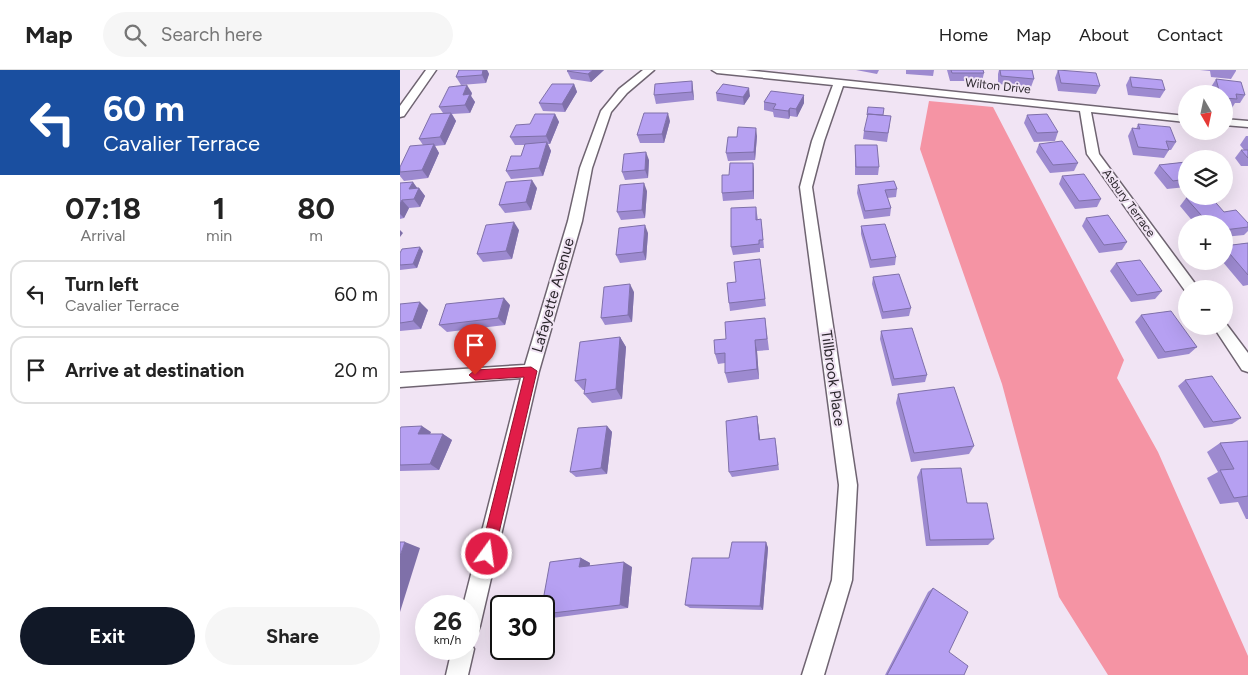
<!DOCTYPE html>
<meta charset="utf-8">
<style>
:root{--surface:#fff;--page:#f6f6f6;--text:#222;--muted:#767676;--line:#e0e0e0;--accent:#111827}
body{margin:0;font-family:Figtree,sans-serif;background:var(--page);color:var(--text);height:100vh;display:flex;flex-direction:column;font-size:19px;white-space:nowrap}
*{box-sizing:border-box;margin:0}
p{font-size:16px;color:var(--muted)}
.icon{flex:none;width:28px;height:28px;fill:none;stroke:currentColor;stroke-width:2;stroke-linecap:round;stroke-linejoin:round}
.map{position:relative;flex:1;overflow:hidden}
.sheet{display:flex;flex-direction:column;background:var(--surface);width:400px}
.sheet>*{flex:none}
.top-card{background:#1a4fa0;color:#fff;overflow:hidden}
.needle{width:32px;rotate:171deg}
.controls{position:absolute;left:778px;top:15px;display:grid;gap:10px}
.controls a{display:grid;place-items:center;width:55px;height:55px;border-radius:50%;background:var(--surface);box-shadow:0 5px 20px #0002;font-size:25px}
.speed{position:absolute;left:15px;top:525px;display:flex;gap:10px;font-size:25px;font-weight:700;text-align:center}
.speed>*{display:grid;place-content:center;width:65px;height:65px;border-radius:50%;background:var(--surface);box-shadow:0 5px 20px #0002;line-height:1}
.speed small{font-size:12px;font-weight:400}
.speed .limit{border:2px solid #111;border-radius:8px;background:#fff;color:#111}
.pin{position:absolute;display:grid;place-items:center;width:42px;height:42px;color:#fff;margin:-51px -21px;border-radius:50% 50% 50% 0;rotate:-45deg;box-shadow:0 0 5px #0007}
.pin .icon{rotate:45deg}
.me{position:absolute;width:55px;margin:-28px;rotate:14deg;stroke-linejoin:round;filter:drop-shadow(0 0 4px #0008)}
.turn{display:flex;align-items:center;gap:18px;height:105px;padding:0 20px;font-size:22px}
.turn .icon{width:65px;height:65px;stroke-width:2.5}
.turn b{display:block;font-size:35px;line-height:42px}
.eta{display:flex;justify-content:space-evenly;align-items:center;height:85px;text-align:center}
.eta b{font-size:30px;font-weight:700;line-height:35px}
.cta{display:flex;gap:10px;margin-top:auto;padding:10px 20px}
.cta a{flex:1;height:58px;border-radius:30px;background:var(--accent);color:#fff;font-size:20px;font-weight:700;line-height:58px;text-align:center}
.cta a+a{background:var(--page);color:var(--text)}
ul{padding:0;list-style:none}
li{display:flex;align-items:center;gap:15px;height:68px;margin:0 10px 8px;padding:0 10px;border:2px solid var(--line);border-radius:15px}
li div{flex:1}
li b{display:block;font-size:19px}
li em{font-style:normal}
header{display:flex;align-items:center;gap:30px;box-sizing:border-box;height:70px;padding:0 25px;background:var(--surface);border-bottom:1px solid var(--line)}
header strong{font-size:24px}
nav{display:flex;gap:28px;margin-inline-start:auto;font-size:18px}
.search{width:350px;height:45px;background:var(--page);display:flex;align-items:center;gap:12px;box-sizing:border-box;padding:0 18px;border-radius:28px;color:var(--muted);font-size:19px}
main{display:flex;flex:1;min-height:0}
.map>svg:first-child{display:block}
</style>
<header>
<strong>Map</strong>
<div class="search"><svg class="icon" aria-label="search" viewBox="0 0 24 24"><circle cx="10" cy="10" r="6"/><path d="M15 15l6 6"/></svg>Search here</div>
<nav><a>Home</a><a>Map</a><a>About</a><a>Contact</a></nav>
</header>
<main>
<section class="sheet">
<div class="top-card">
<div class="turn"><svg class="icon" aria-label="left" viewBox="0 0 24 24"><path d="M17 20v-9H6M10 6l-5 5 5 5"/></svg><div><b>60 m</b>Cavalier Terrace</div></div>
</div>
<div class="eta">
<div><b>07:18</b><p>Arrival</p></div>
<div><b>1</b><p>min</p></div>
<div><b>80</b><p>m</p></div>
</div>
<ul>
<li><svg class="icon" aria-label="left" viewBox="0 0 24 24"><path d="M17 20v-9H6M10 6l-5 5 5 5"/></svg><div><b>Turn left</b><p>Cavalier Terrace</p></div><em>60 m</em></li>
<li><svg class="icon" aria-label="arrive" viewBox="0 0 24 24"><path d="M6 21V4h12l-3 4 3 4H6"/></svg><div><b>Arrive at destination</b></div><em>20 m</em></li>
</ul>
<div class="cta"><a>Exit</a><a>Share</a></div>
</section>
<div class="map">
<svg width="848" height="605" viewBox="0 0 848 605">
<rect width="100%" height="100%" fill="#f1e4f4"/>
<path fill="#f594a4" d="M529,31L593,37L724,290L717,308L758,382L848,586V605H708L659,527L602,314L520,79Z"/>
<g fill="none" stroke-linecap="round" stroke-linejoin="round">
<g stroke="#6f6471" stroke-width="3">
<path id="street" d="M26,0H36L4,46L0,47V36Z
M243,0H254L227,23L211,42L192,98L182,151L139,301L80,556L77,564L69,567V536H63L121,308L0,317V303L125,295L168,151L180,98L201,41L219,19Z
M312,0H345L786,46V52L691,42L699,84L799,219H786V222L687,84L680,41L443,16L424,71L412,117L457,415L452,510L424,605H402L432,510L439,415L400,117L412,71L433,15L317,3Z
M824,49L848,51V57L824,55Z
M824,251L848,283V302L842,300L813,256H824Z
M69,570L74,579L68,605H46L52,579H69Z"/>
</g>
<use href="#street" fill="#fff" fill-rule="evenodd"/>
</g>
<path fill="#9d8ad0" d="M59,0H87L89,4L86,13L61,15L56,7Z
M204,0L191,12L171,9L167,1Z
M456,0H479L477,4Z
M506,0H534L533,6L506,4Z
M547,0H583L584,3L582,11H550Z
M599,0H632L634,9L631,17L598,14V4Z
M658,0L700,16L696,24L658,21L655,8Z
M800,0H836V1L831,9L811,7L810,1Z
M730,7L765,20L760,28L728,25L726,15Z
M816,9L845,25L840,33H835L832,38L824,36V24H813L811,17Z
M292,11L293,19L294,30L256,34L254,25Z
M174,14L177,22L165,42L143,41L139,33Z
M72,23L71,26L75,32L70,43L52,44L56,51L45,75L35,76L39,83L28,108L4,111L0,106V97L23,75L19,69L43,43L39,37Z
M316,23L350,26L344,35L317,31Z
M404,25V33L397,47L390,46L389,49L374,47L373,42L364,40V32Z
M155,44L159,52L150,74H148L151,81L143,106L111,109L106,101L121,86L125,75H115L110,67L130,54Z
M483,45L490,54L487,72L463,69L464,61Z
M627,45L658,62L655,71L634,72L624,53Z
M270,51L264,73H240L237,65Z
M738,54L776,72L771,80H769L764,88L733,85L728,66L732,58L736,59Z
M357,66L355,90L328,91L326,83L337,67Z
M846,66H848V96H841L835,88L841,80H844L840,75Z
M639,74L678,93L674,101L650,103L636,82Z
M455,75L479,97L478,105H455Z
M249,90L248,108L225,110L222,102Z
M786,92V117L767,119L754,103L759,95Z
M353,93L354,101V129L323,131L322,123Z
M662,106L701,129L697,137L675,139L659,114Z
M0,113L19,118L25,126L20,137L9,138L4,148L0,149Z
M458,115L497,119L496,127L487,128L491,138L490,146L464,149L457,123Z
M137,118L131,140L105,143L99,135Z
M247,121L245,148L221,150L217,142Z
M786,128L824,142L848,153V161L844,165L824,167V154H795L780,136Z
M356,137L358,150L362,157L364,178H360V182L333,185L331,177Z
M686,148L727,172L722,180L699,183L682,156Z
M461,156L496,187L495,195L470,198L461,164Z
M119,160L112,189L83,192L77,184Z
M248,163L246,190L220,193L216,185Z
M848,173V215L843,216L822,191H824V176Z
M23,181L17,198L0,200V183Z
M360,189L366,236L330,241L329,233L336,212Z
M716,193L762,221L755,229L731,232L710,201Z
M473,207L511,238L509,246L482,249L472,214Z
M234,222L232,252L205,255L201,248Z
M0,234L28,240L21,259L0,261Z
M110,235L105,255L47,262L39,255Z
M741,245L797,277L789,284L758,289L735,252Z
M365,248L369,280L357,281L359,309L328,313L325,303V293L318,294L315,284L326,269Z
M481,261L527,305L525,312L492,316L480,269Z
M220,267L226,277L222,329L192,333L184,324L185,320H183L175,311Z
M785,310L841,348L832,354L804,358L778,316Z
M498,324L574,376L569,384L511,392L496,333Z
M357,346L358,353L360,370L376,374L379,400L332,407L329,402Z
M207,356L212,362L207,404L176,407L170,402Z
M0,359L31,362L30,364H43L52,370L39,400L0,401Z
M848,371V449H846L838,432L820,434L807,408L818,402L807,382L820,373Z
M521,399L567,433L594,469L588,475L526,476L517,407Z
M366,472L368,478L363,540L290,538L285,535Z
M181,488L190,493L189,496L232,497L228,538L152,548L144,546V536Z
M533,518L549,582L564,605H485L528,522Z"/>
<path fill="#7f70a9" d="M81,0H87L89,4L86,13L82,5Z
M193,0H204L191,12L188,4Z
M292,11L293,19L294,30L292,22Z
M174,14L177,22L165,42L162,34Z
M67,15L72,23L71,26L75,32L70,43L65,35L63,25Z
M349,18L350,26L344,35L343,27Z
M404,25V33L397,47L396,39Z
M390,38V46L389,49L388,41Z
M51,43L56,51L45,75L40,67Z
M268,43L270,51L264,73L262,64Z
M155,44L159,52L150,74L146,66Z
M356,58L357,66L355,90L354,82Z
M147,72L151,81L143,106L139,98Z
M34,74L39,83L28,108L22,100Z
M246,82L249,90L248,108L245,100Z
M353,93L354,101V129L353,121Z
M132,110L137,118L131,140L126,132Z
M13,112L18,119L19,118L25,126L20,137L14,129L9,119Z
M244,113L247,121L245,148L242,140Z
M2,130L9,138L4,148L0,144V134Z
M114,152L119,160L112,189L106,181Z
M245,155L248,163L246,190L243,182Z
M0,160L3,163L0,167Z
M20,177L23,181L17,198L13,194Z
M230,214L234,222L232,252L228,245Z
M104,228L110,235L105,255L98,248Z
M20,232L28,240L21,259L13,251Z
M220,267L226,277L222,329L216,319Z
M355,270L357,281L359,309L357,299Z
M357,346L358,353L361,376L359,370Z
M22,356L31,362L27,370L18,364Z
M207,356L212,362L207,404L201,398Z
M43,364L52,370L39,400L30,394Z
M5,472L20,478L0,542V486Z
M366,472L368,478L363,540L360,536Z
M181,488L190,493L189,502L179,497Z
M224,492L232,497L228,538L220,535Z"/>
<path fill="#b6a0f2" stroke="#7f70a9" d="M59,0H83L82,5L56,7Z
M169,0H193L188,4L167,1Z
M551,0H583L584,3H552Z
M600,0H632L634,9L601,6Z
M658,0L696,3L700,16L661,13Z
M730,7L762,10L765,20L732,17Z
M816,9L841,12L845,25L836,24L837,29L824,28V24H820Z
M292,11V22L254,25L255,14Z
M152,14H174L162,34L139,33Z
M323,14L349,18L343,27L316,23Z
M67,15L63,25L70,24L65,35L39,37L49,17Z
M371,21L404,25L396,39L390,38L388,41L373,39L376,34L364,32Z
M468,37L484,38L483,45L468,44L467,45Z
M51,43L40,67L19,69L31,44Z
M244,43H268L262,64L237,65Z
M135,44H155L146,66L110,67L116,55L130,54Z
M468,44L491,46L488,63L464,61Z
M647,44L658,62L637,63L627,45Z
M738,54L770,57L776,72L766,71L769,80L738,77L732,58L740,59Z
M338,57L356,58L354,82L326,83L328,67H337Z
M662,71L678,93L653,95L639,74Z
M147,72L139,98L106,101L111,86H121L125,74Z
M34,74L22,100L0,102V97L10,76Z
M455,75H477L479,97H456Z
M841,80H848V88Z
M246,82L245,100L222,102L224,84Z
M786,92V109L773,111L759,95Z
M330,93H353V121L322,123V105H329Z
M684,104L701,129L679,131L662,106Z
M132,110L126,132L99,135L106,112Z
M494,111L497,119L485,120L491,138L465,141L458,115Z
M13,112L9,119L19,118L14,129L2,130L0,134V113Z
M244,113L242,140L217,142L220,115Z
M802,126H810L824,142L836,140L848,153V157L824,160V154H809L786,128Z
M356,137V150L361,149L363,170H359V174L331,177V138Z
M708,145L727,172L704,175L686,148Z
M114,152L106,181L77,184L86,155Z
M485,154L496,187L471,190L461,156Z
M245,155L243,182L216,185L219,158Z
M848,173V205L824,177V176Z
M20,177L13,194L0,195V183L2,179Z
M360,189L365,229L329,233L327,213L336,212L334,192Z
M740,190L762,221L737,225L716,193Z
M499,204L511,238L483,242L473,207Z
M230,214L228,245L201,248L204,217Z
M104,228L98,248L39,255L46,234Z
M20,232L13,251L0,253V234Z
M771,241L797,277L765,282L741,245Z
M365,248L367,269L355,270L357,299L325,303V283L315,284L314,270L326,269L325,252Z
M512,258L527,305L494,309L481,261Z
M220,267L216,319L184,324L186,309L175,311L180,272Z
M812,306L841,348L813,352L785,310Z
M554,317L574,376L514,383L498,324Z
M357,346L359,370L375,368L378,395L329,402L326,351Z
M22,356L18,364H43L30,394L0,395V359L1,357Z
M207,356L201,398L170,402L178,358Z
M848,371V426L834,428L820,400L834,399L820,373Z
M561,398L567,433H587L594,469L530,470L521,399Z
M0,472H5L0,486Z
M332,472H366L360,536L285,535L292,488H329Z
M181,488L179,497L224,492L220,535L144,544V536H142L150,492Z
M533,518L568,542L549,582L568,596L564,605H487Z"/>
<path fill="#e11d48" stroke="#92132f" d="M131,297L137,301L94,484L92,488L87,491L82,488L80,484L124,307L75,310L69,305L75,300Z"/>
<g text-anchor="middle" stroke-width="4" stroke-linejoin="round" paint-order="stroke">
<g font-size="12" fill="#2c272d" stroke="#f1e4f4">
<text transform="translate(598 16) rotate(6)" y="4">Wilton Drive</text>
<text transform="translate(729 133) rotate(54)" y="4">Asbury Terrace</text>
</g>
<g font-size="15" fill="#2c272d" stroke="#f1e4f4">
<text transform="translate(153 225) rotate(-74)" y="5">Lafayette Avenue</text>
<text transform="translate(433 308) rotate(82)" y="5">Tillbrook Place</text>
</g>
</g>
</svg>
<div class="controls">
<a><svg class="needle" viewBox="-14 -14 28 28"><path d="M0-13l5 13h-10z" fill="#e53935"/><path d="M0 13l5-13h-10z" fill="#767676"/></svg></a>
<a><svg class="icon" aria-label="layers" viewBox="0 0 24 24"><path d="M12 4l9 5-9 5-9-5zM3 14l9 5 9-5"/></svg></a>
<a>+</a>
<a>−</a>
</div>
<div class="speed"><div>26<small>km/h</small></div><div class="limit">30</div></div>
<div class="pin" style="left:75px;top:305px;background:#d93025"><svg class="icon" aria-label="arrive" viewBox="0 0 24 24"><path d="M6 21V4h12l-3 4 3 4H6"/></svg></div>
<svg class="me" style="left:87px;top:484px" viewBox="-20 -20 40 40"><circle r="17" fill="#e11d48" stroke="#fff" stroke-width="3"/><path d="M0-11L8 9 0 5-8 9z" fill="#fff"/></svg>
</div>
</main>
